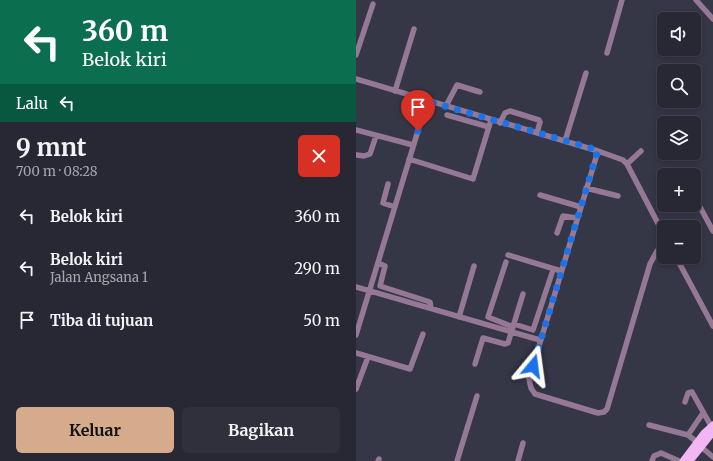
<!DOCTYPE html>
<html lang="id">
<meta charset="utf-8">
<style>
:root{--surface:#282834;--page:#30303c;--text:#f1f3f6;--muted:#a5a6ac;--line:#44444f;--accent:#d6ab8b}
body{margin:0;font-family:Merriweather,serif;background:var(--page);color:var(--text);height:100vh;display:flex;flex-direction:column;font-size:15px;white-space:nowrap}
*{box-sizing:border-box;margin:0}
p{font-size:13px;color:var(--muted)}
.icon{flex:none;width:22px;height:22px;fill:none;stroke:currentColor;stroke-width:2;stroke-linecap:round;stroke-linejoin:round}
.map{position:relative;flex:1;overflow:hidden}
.panel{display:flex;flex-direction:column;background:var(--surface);width:356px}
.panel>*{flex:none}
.guide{background:#0b6e4f;color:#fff;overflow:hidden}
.tools{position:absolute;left:301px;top:12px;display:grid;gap:8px}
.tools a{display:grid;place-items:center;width:44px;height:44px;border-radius:6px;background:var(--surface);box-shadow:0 2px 6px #0003,0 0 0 1px var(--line);font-size:20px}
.pin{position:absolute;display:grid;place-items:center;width:34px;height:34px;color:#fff;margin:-41px -17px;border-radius:50% 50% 50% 0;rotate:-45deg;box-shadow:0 0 4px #0007}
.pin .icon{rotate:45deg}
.me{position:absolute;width:44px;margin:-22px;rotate:16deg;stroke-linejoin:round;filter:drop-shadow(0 0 3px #0008)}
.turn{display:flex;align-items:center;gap:14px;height:84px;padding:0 16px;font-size:18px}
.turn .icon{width:52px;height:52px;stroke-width:2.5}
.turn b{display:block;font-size:28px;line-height:34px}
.then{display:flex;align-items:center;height:38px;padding:0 16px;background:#0003;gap:8px;font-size:15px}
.round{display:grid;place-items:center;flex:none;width:42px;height:42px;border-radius:6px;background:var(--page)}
.overview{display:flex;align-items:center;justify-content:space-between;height:68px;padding:0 16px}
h1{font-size:24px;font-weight:700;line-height:30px}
.primary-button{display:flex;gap:8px;margin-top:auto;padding:8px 16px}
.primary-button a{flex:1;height:46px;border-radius:6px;background:var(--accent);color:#111;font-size:16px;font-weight:700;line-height:46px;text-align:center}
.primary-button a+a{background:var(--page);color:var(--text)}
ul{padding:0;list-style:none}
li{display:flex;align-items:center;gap:12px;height:52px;padding:0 16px}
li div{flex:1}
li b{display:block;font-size:15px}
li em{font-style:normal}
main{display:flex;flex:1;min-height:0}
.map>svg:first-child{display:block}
</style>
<main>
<section class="panel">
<div class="guide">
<div class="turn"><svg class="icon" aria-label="left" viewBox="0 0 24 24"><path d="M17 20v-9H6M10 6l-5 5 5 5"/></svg><div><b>360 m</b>Belok kiri</div></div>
<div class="then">Lalu<svg class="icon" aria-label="left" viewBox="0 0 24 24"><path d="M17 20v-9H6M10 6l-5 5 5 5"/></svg></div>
</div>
<div class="overview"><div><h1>9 mnt</h1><p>700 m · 08:28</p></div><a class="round" style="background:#d93025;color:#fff"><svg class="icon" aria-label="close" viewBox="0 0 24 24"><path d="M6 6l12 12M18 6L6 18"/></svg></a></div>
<ul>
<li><svg class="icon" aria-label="left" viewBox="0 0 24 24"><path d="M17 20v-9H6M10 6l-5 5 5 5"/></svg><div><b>Belok kiri</b></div><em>360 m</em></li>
<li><svg class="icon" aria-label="left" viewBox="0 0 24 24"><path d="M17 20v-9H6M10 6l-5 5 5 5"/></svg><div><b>Belok kiri</b><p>Jalan Angsana 1</p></div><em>290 m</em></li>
<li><svg class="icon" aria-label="arrive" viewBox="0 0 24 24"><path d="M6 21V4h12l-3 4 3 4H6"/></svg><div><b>Tiba di tujuan</b></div><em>50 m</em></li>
</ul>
<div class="primary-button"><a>Keluar</a><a>Bagikan</a></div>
</section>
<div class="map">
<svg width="357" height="461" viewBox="0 0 357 461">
<rect width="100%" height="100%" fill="#353646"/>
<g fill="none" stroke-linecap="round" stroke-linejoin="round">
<path stroke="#6e6f7d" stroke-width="1" stroke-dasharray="4 2" stroke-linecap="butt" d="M313,208C321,212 330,208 338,205"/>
<path stroke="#957895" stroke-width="5.5" d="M340,0L357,19
M251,53L266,0
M0,55L17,4
M0,79L242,151L267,160L271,164L308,235
M39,91L58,29
M90,106L101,85L124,92
M91,115L133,127
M144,123L149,113L154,111L183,120L184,122L181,133
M0,130L57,145
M209,141L230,73
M242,151L173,379L175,388L179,394L242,413L248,412L251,409L294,264L301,251L308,247
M1,155L8,156L14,154L20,136
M53,159L117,179L135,120
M271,164L285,151
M324,170L327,175
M32,184L27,203L39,207
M230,188L262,196
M184,195L225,207
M338,196L357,231
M201,233L207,216L221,218
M152,255L205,271
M320,257L357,326
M150,262L132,317L157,327
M22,263L29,266L24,286L74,302L75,308
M0,287L184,340
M103,317L118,266
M158,324L177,330L196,273
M0,335L71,101
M0,353L54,369L67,334
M119,364L127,338L149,344L152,343L167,294
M0,389L12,357
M329,402L332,393L336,392L355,426
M293,425L332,435
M341,442L332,435L347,413
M344,446L357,457
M22,461L23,459
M101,461L121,396
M162,461L167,443
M296,461L298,456L305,453L323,461"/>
<path stroke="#f2b6f4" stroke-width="7" d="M327,461L348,433L357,425
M334,461L357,432"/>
</g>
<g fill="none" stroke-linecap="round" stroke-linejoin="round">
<path stroke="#1a73e8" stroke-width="7" stroke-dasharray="0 12.6" d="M62,131L71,101L242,150L177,366"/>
</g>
</svg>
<div class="tools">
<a><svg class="icon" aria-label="sound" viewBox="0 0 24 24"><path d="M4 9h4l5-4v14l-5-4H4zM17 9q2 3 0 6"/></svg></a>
<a><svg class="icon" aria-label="search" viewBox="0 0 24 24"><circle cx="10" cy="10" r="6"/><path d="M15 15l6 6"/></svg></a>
<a><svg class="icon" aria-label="layers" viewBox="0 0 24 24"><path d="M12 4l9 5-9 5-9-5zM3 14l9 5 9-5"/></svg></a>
<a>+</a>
<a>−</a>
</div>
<div class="pin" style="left:62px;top:131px;background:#d93025"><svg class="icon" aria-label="arrive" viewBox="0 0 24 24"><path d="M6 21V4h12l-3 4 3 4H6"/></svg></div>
<svg class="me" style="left:177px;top:366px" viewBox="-20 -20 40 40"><path d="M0-17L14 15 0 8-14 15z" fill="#1a73e8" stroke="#fff" stroke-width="4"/></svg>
</div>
</main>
